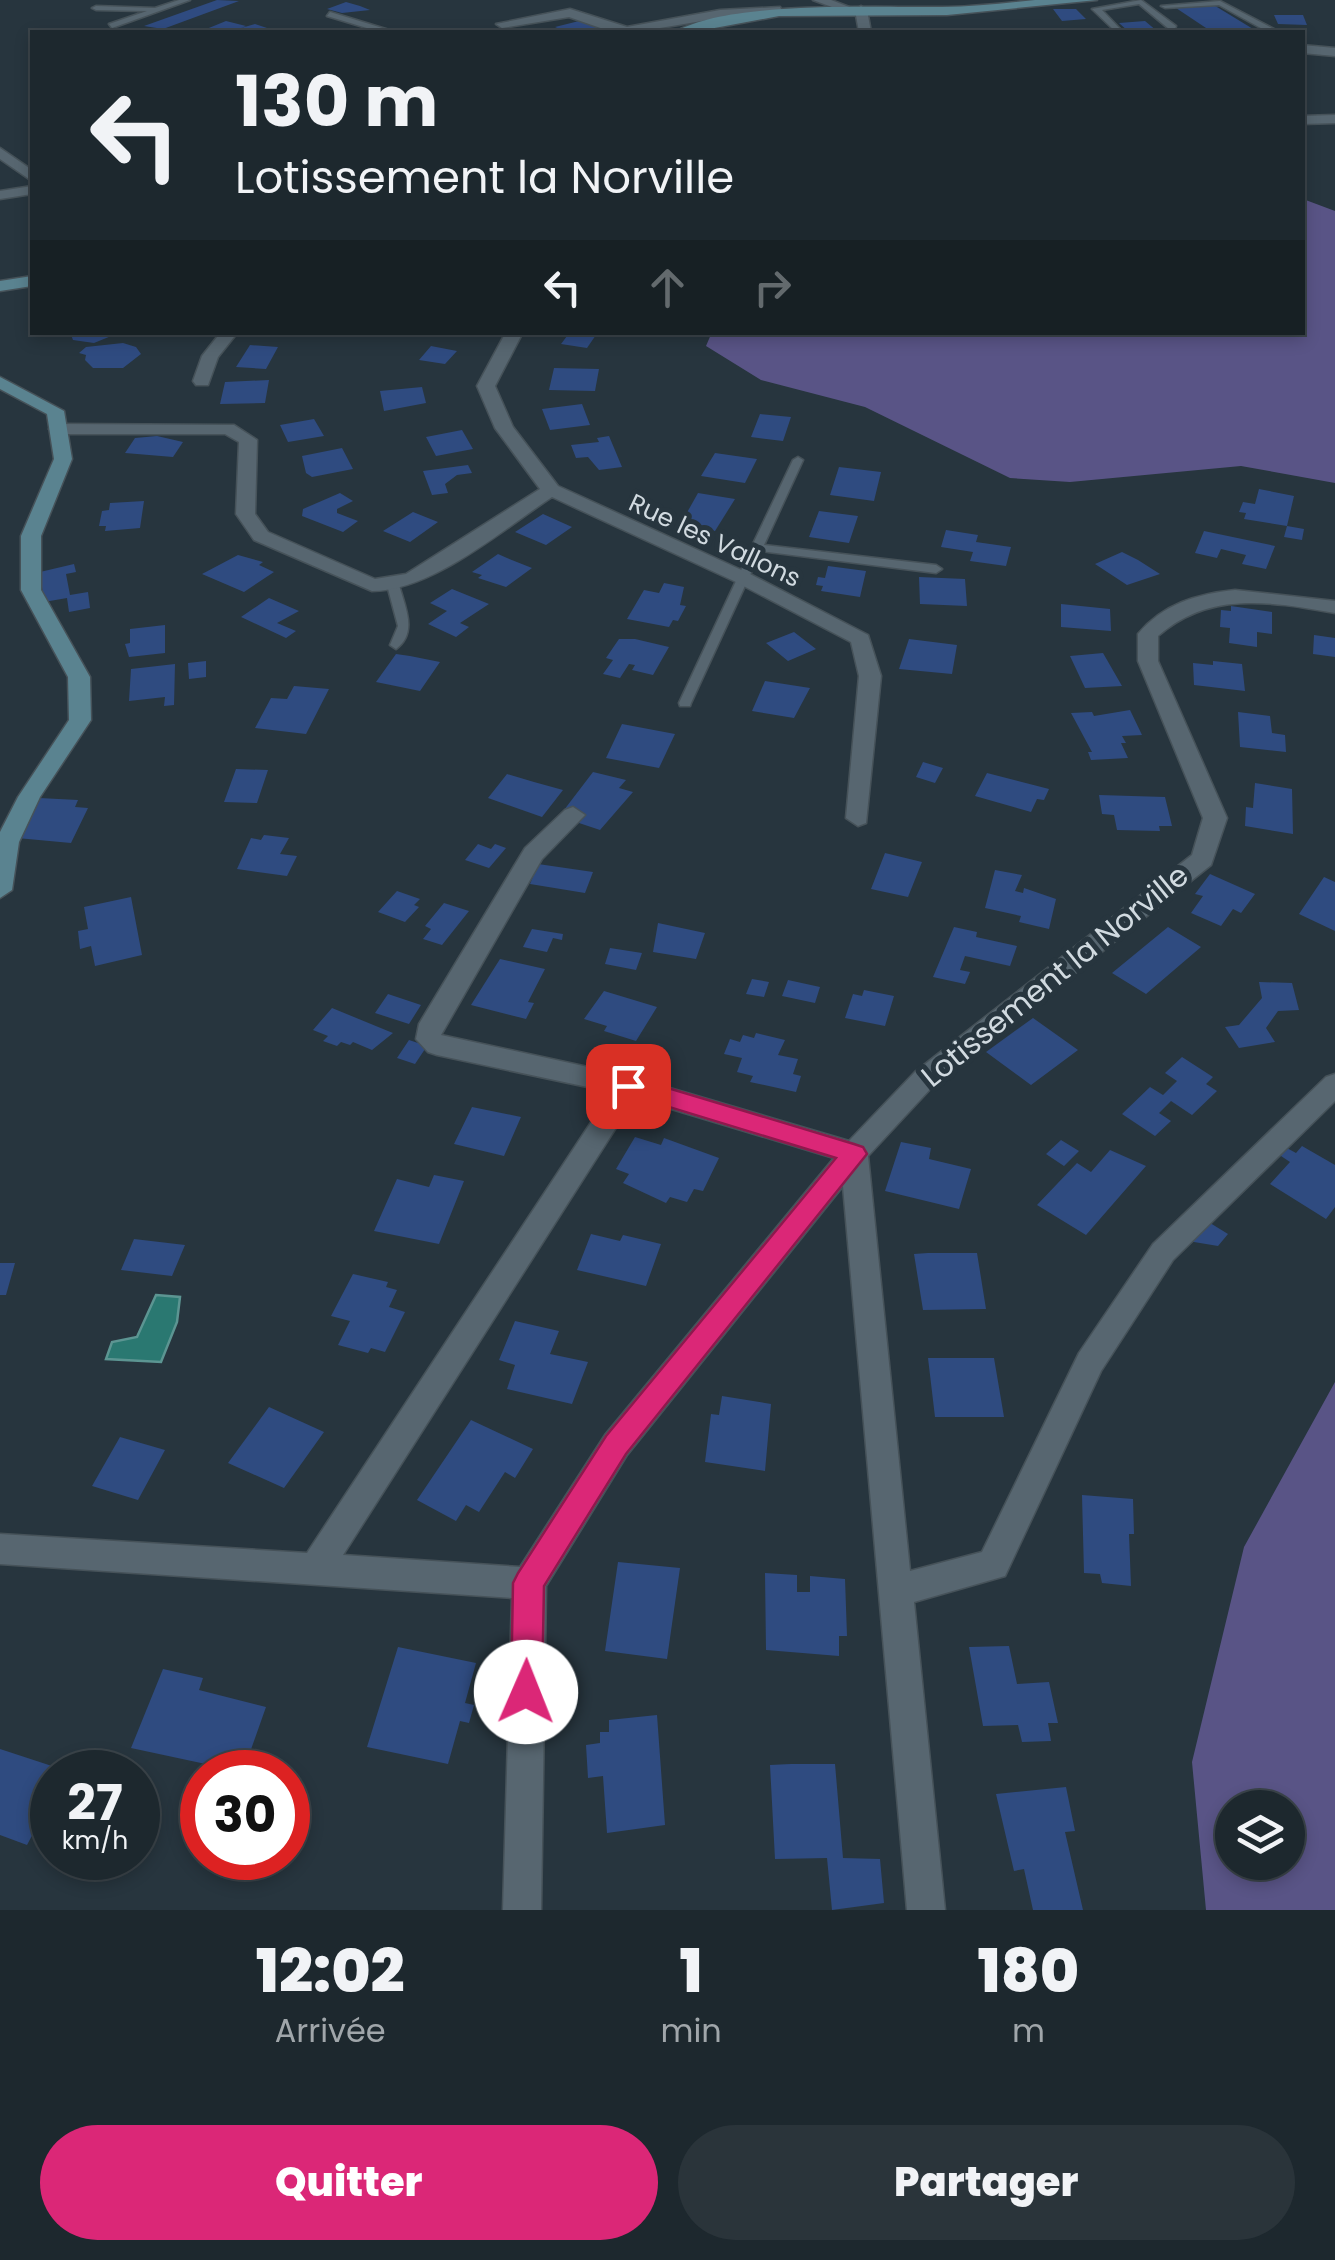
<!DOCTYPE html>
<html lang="fr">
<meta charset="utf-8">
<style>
:root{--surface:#1d282e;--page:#2a343a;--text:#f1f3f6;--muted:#a0a6aa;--line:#3b444a;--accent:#db2777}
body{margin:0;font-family:Poppins,sans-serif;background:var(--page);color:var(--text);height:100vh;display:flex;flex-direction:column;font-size:38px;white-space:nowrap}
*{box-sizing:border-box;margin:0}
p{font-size:32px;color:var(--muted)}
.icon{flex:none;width:55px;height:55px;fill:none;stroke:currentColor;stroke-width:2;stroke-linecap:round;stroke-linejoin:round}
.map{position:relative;height:1910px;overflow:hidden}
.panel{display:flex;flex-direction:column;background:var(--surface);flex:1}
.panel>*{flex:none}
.top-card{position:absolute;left:30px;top:30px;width:1275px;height:305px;border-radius:0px;box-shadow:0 5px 15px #0003,0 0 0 2px var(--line);background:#1d282e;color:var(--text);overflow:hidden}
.controls{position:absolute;left:1215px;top:1790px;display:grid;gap:20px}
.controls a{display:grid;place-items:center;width:90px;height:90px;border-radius:50%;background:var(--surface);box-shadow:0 5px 15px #0003,0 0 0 2px var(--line);font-size:50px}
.speed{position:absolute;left:30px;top:1750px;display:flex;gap:20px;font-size:50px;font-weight:700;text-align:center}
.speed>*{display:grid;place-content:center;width:130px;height:130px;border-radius:50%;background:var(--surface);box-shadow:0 5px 15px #0003,0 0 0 2px var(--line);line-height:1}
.speed small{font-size:25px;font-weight:400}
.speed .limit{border:15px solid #d22;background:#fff;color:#111}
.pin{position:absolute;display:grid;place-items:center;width:85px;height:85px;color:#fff;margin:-42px;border-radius:20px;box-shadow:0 5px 15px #0006}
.me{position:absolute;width:110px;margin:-55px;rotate:1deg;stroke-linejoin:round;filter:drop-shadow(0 0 8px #0008)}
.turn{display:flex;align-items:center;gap:35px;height:210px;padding:0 40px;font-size:45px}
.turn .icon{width:130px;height:130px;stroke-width:2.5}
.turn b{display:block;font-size:70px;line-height:85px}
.lanes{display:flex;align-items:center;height:95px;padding:0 40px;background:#0003;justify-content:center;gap:50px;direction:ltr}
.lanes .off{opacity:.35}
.eta{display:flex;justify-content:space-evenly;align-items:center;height:170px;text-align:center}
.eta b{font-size:60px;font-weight:800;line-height:70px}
.button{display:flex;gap:20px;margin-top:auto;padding:20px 40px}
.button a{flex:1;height:115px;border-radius:60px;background:var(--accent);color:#fff;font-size:40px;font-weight:800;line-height:115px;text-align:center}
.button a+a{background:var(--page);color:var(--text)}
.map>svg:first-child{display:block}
</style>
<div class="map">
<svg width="1335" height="1910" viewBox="0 0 1335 1910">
<rect width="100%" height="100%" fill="#27353e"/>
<path fill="#595486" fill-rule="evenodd" d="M1303,199L1335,211V483L1241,466L1070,482L1010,478L865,407L761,380L706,346L712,332H1302Z
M1335,1382V1910H1206L1192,1762L1244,1547ZM1232,1808H1288V1862H1232Z"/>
<path fill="#2a7871" stroke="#5c9592" stroke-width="2.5" d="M156,1295L180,1297L177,1322L161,1362L106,1359L112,1342L137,1337Z"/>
<path fill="#2f4b80" d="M217,0L239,1L163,29L144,26Z
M346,2L360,6L370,10L342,13L327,9Z
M1192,3L1212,4L1258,32H1212L1176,8Z
M1053,9H1076L1086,19L1062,21Z
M1274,15H1303L1307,25L1278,24Z
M591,18L609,27L587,32H566L555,27Z
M226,21L246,26L241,28L255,24L270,29L263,32H199Z
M1145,21L1157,31L1129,32L1119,23Z
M70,332H121L94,343L73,340Z
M570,332H598L587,348L561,344Z
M123,343L136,347L141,354L123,368H93L85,360L86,355L79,353L86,347Z
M250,345L278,347L266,369L236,367Z
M431,346L457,351L445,364L419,360Z
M554,368L599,369L595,391L549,390Z
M269,380L265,403L220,404L225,382Z
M422,387L426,403L384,411L380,391Z
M582,404L590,425L550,430L542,409Z
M760,414L791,417L783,441L751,437Z
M314,419L324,436L288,442L280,425Z
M462,430L473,449L436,456L426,437Z
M157,436L183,442L173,457L125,453L135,438Z
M609,436L622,467L599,470L588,457L576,458L571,445L599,442L597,438Z
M342,448L353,469L312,477L306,473L302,456Z
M715,453L757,459L745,483L701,476Z
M468,465L472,473L457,475L445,484L448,493L432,495L423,471Z
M839,467L881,472L874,501L830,495Z
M1259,489L1294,496L1287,526L1304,529L1302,540L1284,537L1287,526L1244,519L1246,513L1239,512L1243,502L1255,504Z
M340,493L353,501L337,509V513L358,521L343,532L302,516L303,509Z
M698,493L735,499L715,531L680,525Z
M144,501L140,528L105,531L106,526H99L102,511L109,510L110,503Z
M819,511L858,516L849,543L809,537Z
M413,512L438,522L410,542L383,531Z
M543,514L572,527L546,545L515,532Z
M946,530L978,535L976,542L1011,547L1006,566L970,561L973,552L941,547Z
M1204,531L1275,546L1266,569L1242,564L1246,555L1221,549L1217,558L1195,553Z
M1122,552L1138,560L1160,574L1127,585L1095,564Z
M498,554L507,558L532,568L506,587L478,578L482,575L472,572Z
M238,555L263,562L259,565L274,572L244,592L202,574Z
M74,564L76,572L66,574L70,595L88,592L90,608L69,612L67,598L44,602L40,572Z
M828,566L866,571L860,597L821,591L823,586L816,585L818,577L825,578Z
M919,577L965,579L967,606L920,604Z
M664,583L684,587L680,605L686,606L678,621L673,620L669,627L627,619L644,590L659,593Z
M452,589L489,604L460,623L469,627L456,637L428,624L447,611L430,603Z
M269,598L299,611L277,623L296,631L286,638L241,617Z
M1061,604L1110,609L1111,631L1061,627Z
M1231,606L1272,612V634L1257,632V647L1229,643L1230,628L1220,627L1221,610L1231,611Z
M165,625V653L129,657L125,644L130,643V629Z
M794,632L816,649L788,661L766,643Z
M1314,635L1335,638V657L1313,654Z
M619,639H635L669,647L653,675L632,670L635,665L629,664L620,678L603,674L613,660L606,658Z
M909,639L957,645L952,674L899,669Z
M1103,653L1122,686L1085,688L1070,656Z
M396,654L410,656L440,662L420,691L376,682Z
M206,661V677L189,679L188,663Z
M1213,661L1242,664L1245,691L1194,685L1193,663L1213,665Z
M175,664L174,705L164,706L165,697L129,701L131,669Z
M765,681L810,688L794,718L752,711Z
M294,686L329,689L306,734L255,728L271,698L287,699Z
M1130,710L1142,735L1122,736L1126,743H1121L1128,758L1091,760L1088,752H1092L1071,713L1092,712L1094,716Z
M1238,712L1270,716L1272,733L1285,735L1286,752L1240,747Z
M622,724L675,734L659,768L606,758Z
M923,762L943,768L935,783L916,777Z
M236,769L268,770L257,803L224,802Z
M593,772L626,780L619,788L633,792L600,830L576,822L581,815L564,810Z
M987,773L1049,789L1044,800L1037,799L1031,812L975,796Z
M507,774L534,782L563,790L542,817L488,798Z
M1255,783L1292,789L1293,834L1245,826L1246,807L1253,808Z
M1099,795L1165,797L1172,826H1159L1160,831L1117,830L1114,815L1102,814Z
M39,798L78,800L75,807L88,808L71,843L17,838Z
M264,835L289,838L280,854L297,856L287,876L237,869L251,838L261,840Z
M478,844L491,849L495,844L506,848L489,868L465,860Z
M885,853L922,862L908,897L871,889Z
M538,864L593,872L585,893L530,884Z
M995,870L1022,875L1015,891L1023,893L1024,888L1056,899L1049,929L1019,922L1021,916L985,908Z
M1210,874L1255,894L1241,913L1233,909L1221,926L1191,913L1203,896L1195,894Z
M1324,877L1335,882V931L1299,914Z
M397,891L420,899L414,905L419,907L405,922L378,912Z
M131,897L142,955L95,966L91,946L80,949L78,931L88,929L84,907Z
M444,903L469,911L442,945L423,939L431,929L425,926Z
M658,923L705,933L696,959L653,952Z
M954,927L977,932L976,937L1017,946L1010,966L965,956L960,970L970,972L965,984L933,977Z
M1168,927L1201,947L1146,994L1112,973Z
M532,929L563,934L562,940L553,938L547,952L523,947Z
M610,948L642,953L636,970L605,964Z
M500,959L545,969L528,1002L534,1003L526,1019L471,1005Z
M752,979L769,982L764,997L746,994Z
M788,980L820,987L815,1003L782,996Z
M1259,982L1292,983L1299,1010L1278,1011L1266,1028L1275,1042L1239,1048L1225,1027L1239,1025L1262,998Z
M864,990L894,996L885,1026L845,1018L853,994L862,996Z
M604,991L657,1007L636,1041L604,1031L607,1026L584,1019Z
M388,994L421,1005L409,1024L375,1013Z
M332,1008L388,1031L393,1033L372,1050L353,1042L350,1045L341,1042L337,1046L323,1041L328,1036L313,1030Z
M1033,1018L1078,1050L1031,1085L986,1052Z
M756,1033L785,1040L778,1055L798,1059L793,1074L801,1076L796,1092L750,1082L753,1076L737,1072L742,1058L724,1054L730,1039L740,1042L743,1035L754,1038Z
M409,1040L427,1046L415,1064L397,1058Z
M1182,1057L1213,1077L1206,1084L1217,1091L1192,1115L1171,1101L1159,1113L1171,1121L1155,1136L1122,1114L1150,1087L1163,1095L1177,1081L1165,1073Z
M472,1107L521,1117L504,1156L454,1144Z
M635,1137L661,1145L664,1138L719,1158L703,1191L694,1189L687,1202L670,1197L666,1203L623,1183L629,1174L616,1169Z
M1061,1140L1079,1151L1064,1166L1046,1154Z
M901,1142L931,1148L929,1159L971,1169L959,1209L885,1191Z
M1302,1146L1335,1165V1207L1326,1219L1270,1184L1290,1162L1278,1154L1285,1147L1296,1153Z
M1110,1150L1146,1166L1086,1235L1037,1205L1077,1163L1091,1172Z
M434,1175L464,1181L439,1244L374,1231L397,1179L429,1187Z
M1202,1218L1228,1234L1218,1246L1182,1240Z
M591,1234L620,1241L623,1235L661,1244L646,1286L577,1270Z
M134,1239L185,1245L172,1276L121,1270Z
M928,1253H977L986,1309L923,1310L914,1254Z
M0,1263H15L6,1295H0Z
M353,1274L388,1282L386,1287L397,1290L389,1307L405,1312L385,1352L371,1348L368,1353L338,1345L350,1321L331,1316Z
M515,1321L559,1331L550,1354L588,1362L572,1404L507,1389L515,1365L499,1360Z
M928,1358H994L1004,1417H935Z
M722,1396L771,1404L765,1471L705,1462L711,1414L719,1415Z
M269,1407L324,1432L284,1488L228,1463Z
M471,1420L533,1449L515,1478L505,1472L479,1512L466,1505L456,1521L417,1500Z
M120,1437L165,1450L138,1500L92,1486Z
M1082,1495L1133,1499L1134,1534H1129L1131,1586L1102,1583L1100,1574L1084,1573Z
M618,1562L680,1568L667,1659L605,1651Z
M765,1573L797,1575V1592H810V1576L845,1579L847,1636H839V1656L766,1650Z
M1009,1646L1017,1684L1049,1682L1058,1723H1048L1051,1741L1022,1742L1018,1725L983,1726L969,1647Z
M398,1647L476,1663L465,1703L474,1705L469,1723L460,1721L448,1764L367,1747Z
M163,1669L203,1678L199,1690L266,1707L243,1772L131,1748Z
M657,1715L665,1825L607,1833L603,1776L588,1778L586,1745L600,1743V1732H609V1720Z
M0,1749L58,1768L52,1772V1798L27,1845L0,1835Z
M791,1764H835L843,1858L880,1859L884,1903L832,1910L827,1858L775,1859L770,1765Z
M1066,1787L1075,1831L1065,1832L1083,1910H1033L1024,1869L1014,1871L996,1794Z"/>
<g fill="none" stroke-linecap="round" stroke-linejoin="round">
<g stroke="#465259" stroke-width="3">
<path id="service" d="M179,0H190L112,28L109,24L147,11L96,10L92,8L96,6L155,8Z
M1141,0L1176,26L1174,32H1168L1169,29L1139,4L1102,10L1123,32H1116L1092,9Z
M1220,1L1276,30L1277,32H1268L1219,5L1165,8L1161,6Z
M330,12L389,30L390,32H380L327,16Z
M798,457L803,460L764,545L936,565L942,569L936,573L761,551L691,703L690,706H680L679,703L751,549L749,547L753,544L793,460Z
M393,581L399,585C405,607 418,633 396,649L390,645L398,626L387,585Z"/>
</g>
<g stroke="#465259" stroke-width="3">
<path id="minor" d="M861,6L867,10L871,32H859L855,10Z
M780,7L784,14L720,18L636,32H612L569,17L502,28L496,24L570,9L627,27L720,10Z
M1302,45L1335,48V56L1302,53Z
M1335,115V123L1302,124V116Z
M0,148L32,170V181L0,159Z
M32,186V194L0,199V191Z
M221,332H238L218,357L208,385H196L193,381L202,356Z
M506,332H523L495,386L513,427L558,486L748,573L868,635L881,676L866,823L858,826L846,818L859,676L851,642L734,581L552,497C502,530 432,591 372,591L254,540L236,514L239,442L225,434H58L49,429L58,424L234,425L257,440L255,514L268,532L375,579L406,574L540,489L495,428L477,386Z
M1235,590L1335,601V613C1272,602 1210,590 1158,636V661L1227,818L1211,865L933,1086L868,1156L910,1571L982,1552L1079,1353L1153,1244L1326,1077L1335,1074V1101L1173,1260L1101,1371L1005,1576L914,1602L945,1910H907L843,1186L627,1455L546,1586L541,1910H503L512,1598L0,1564V1534L307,1553L611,1092L437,1055L428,1052L416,1039L419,1024L525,848L565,810L573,807L585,815L542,859L441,1035L629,1076L849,1141L915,1072L1192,855L1203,818L1138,661V634C1163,604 1197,594 1235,590ZM635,1098L834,1158L605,1435L520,1567L343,1555Z"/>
</g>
<g stroke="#465259" stroke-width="3">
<path id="tertiary" d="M813,0H831L857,10L851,14Z"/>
</g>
<g stroke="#465259" stroke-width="3">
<path id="secondary" d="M1035,0H1097L947,15L779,16L693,32H675C730,0 875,8 942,7C973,7 1004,3 1035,0Z
M32,276V286L0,291V281Z
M0,377L64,411L72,459L41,536V590L90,677L91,720L40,797L19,842L12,890L0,898V832L18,797L69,720L68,677L21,590V536L54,459L47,414L0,389Z"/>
</g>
<use href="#service" fill="#576670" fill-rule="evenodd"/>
<use href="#minor" fill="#576670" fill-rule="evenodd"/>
<use href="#tertiary" fill="#576670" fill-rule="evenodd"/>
<use href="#secondary" fill="#5a8390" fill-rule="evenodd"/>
</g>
<path fill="#db2777" stroke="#8e194d" stroke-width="2.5" d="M628,1076L854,1144L863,1147L867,1154L626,1454L544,1586L542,1692L538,1703L526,1708L515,1703L511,1692L513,1583L518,1573L606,1436L836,1158L620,1092L616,1086L620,1079Z"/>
<g text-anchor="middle" stroke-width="10" stroke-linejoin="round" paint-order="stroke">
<g font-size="25" fill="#d1dae0" stroke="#27353e">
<text transform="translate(715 540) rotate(25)" y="9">Rue les Vallons</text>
</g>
<g font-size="30" fill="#d1dae0" stroke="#27353e">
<text transform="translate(1055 976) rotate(-39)" y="10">Lotissement la Norville</text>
</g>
</g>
</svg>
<div class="controls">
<a><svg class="icon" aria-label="layers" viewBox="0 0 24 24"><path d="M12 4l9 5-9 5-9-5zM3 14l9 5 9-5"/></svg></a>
</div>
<div class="speed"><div>27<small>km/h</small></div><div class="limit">30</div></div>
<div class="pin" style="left:628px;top:1086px;background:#d93025"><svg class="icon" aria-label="arrive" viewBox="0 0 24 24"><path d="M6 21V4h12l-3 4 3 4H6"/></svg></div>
<svg class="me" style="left:526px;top:1692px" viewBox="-20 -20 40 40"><circle r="19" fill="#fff"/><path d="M0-13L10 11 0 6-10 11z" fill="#db2777"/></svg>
<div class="top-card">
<div class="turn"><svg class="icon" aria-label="left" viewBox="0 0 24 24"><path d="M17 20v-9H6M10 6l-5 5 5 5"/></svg><div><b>130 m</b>Lotissement la Norville</div></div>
<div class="lanes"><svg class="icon" aria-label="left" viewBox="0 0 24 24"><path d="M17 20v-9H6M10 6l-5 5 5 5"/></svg><svg class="icon off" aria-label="ahead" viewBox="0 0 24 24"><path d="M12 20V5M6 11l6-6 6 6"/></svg><svg class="icon off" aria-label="right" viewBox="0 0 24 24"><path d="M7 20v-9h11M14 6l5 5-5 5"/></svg></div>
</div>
</div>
<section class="panel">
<div class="eta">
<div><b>12:02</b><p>Arrivée</p></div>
<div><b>1</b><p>min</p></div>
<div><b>180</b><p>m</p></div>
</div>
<div class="button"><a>Quitter</a><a>Partager</a></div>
</section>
